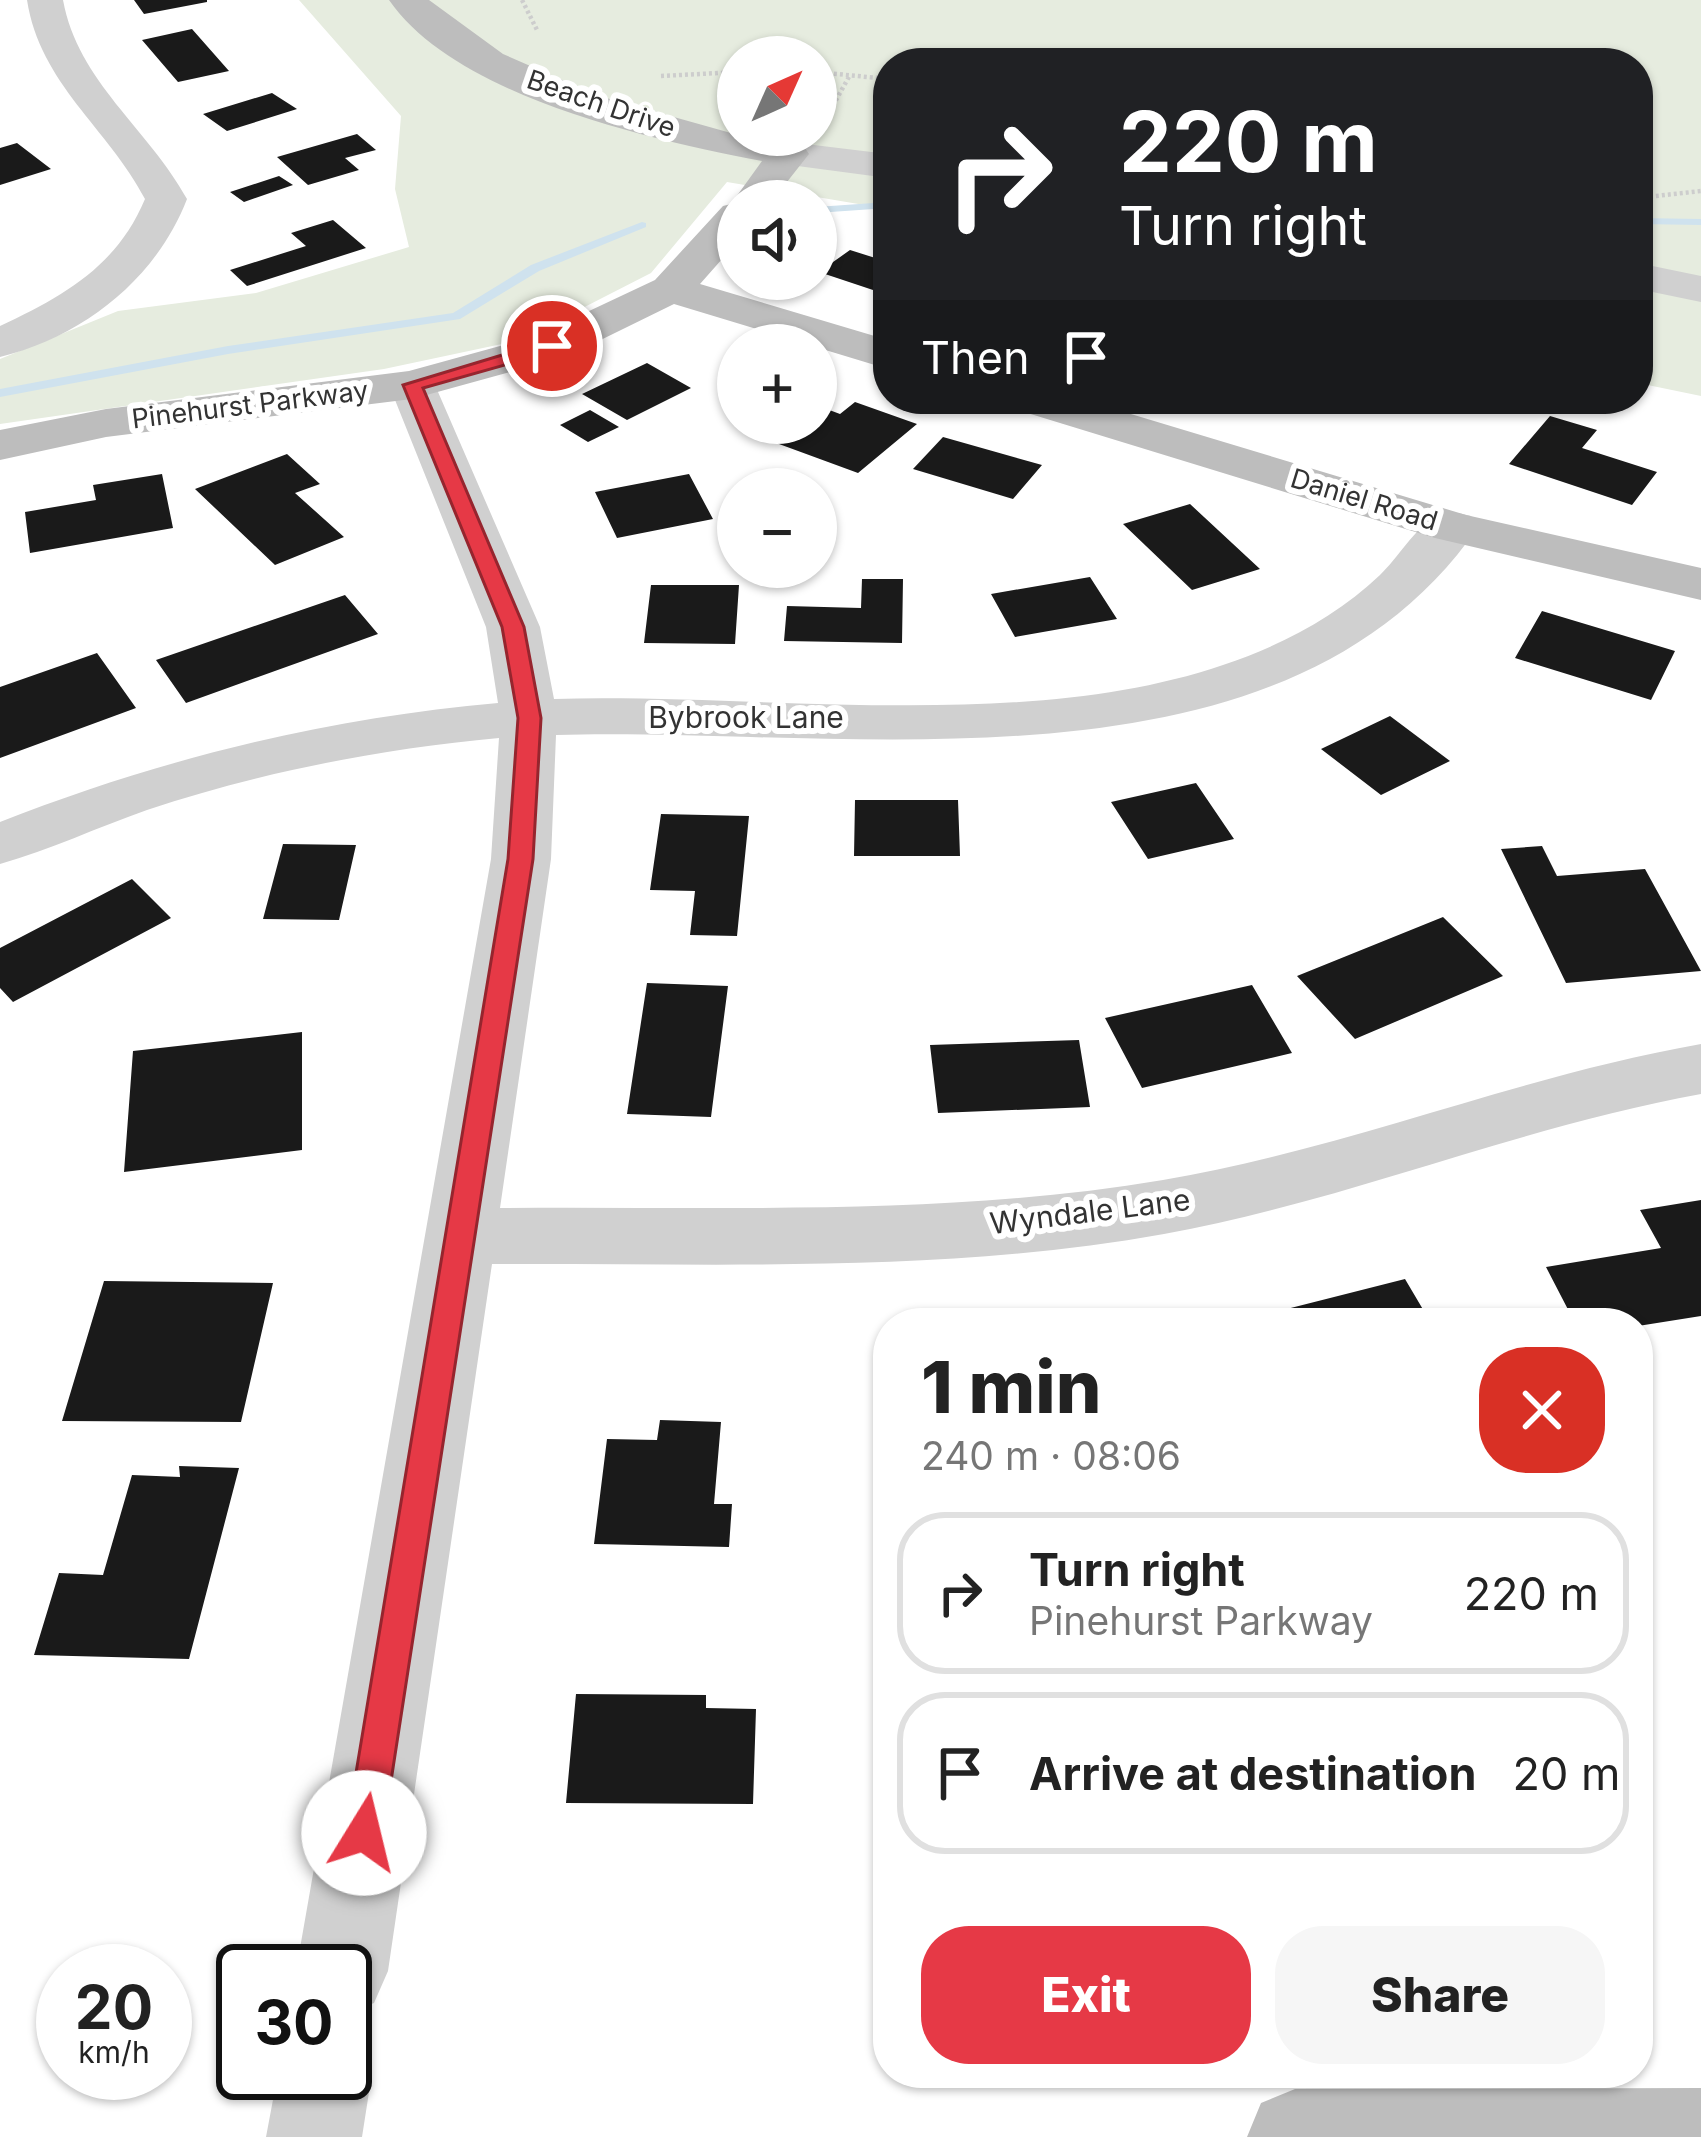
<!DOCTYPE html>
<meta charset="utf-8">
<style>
:root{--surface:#fff;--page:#f6f6f6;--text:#222;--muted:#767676;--line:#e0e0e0;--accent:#e63946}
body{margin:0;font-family:Inter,sans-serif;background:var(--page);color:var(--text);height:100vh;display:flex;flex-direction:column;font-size:45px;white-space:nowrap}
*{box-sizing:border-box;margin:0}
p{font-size:39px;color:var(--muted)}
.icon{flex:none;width:66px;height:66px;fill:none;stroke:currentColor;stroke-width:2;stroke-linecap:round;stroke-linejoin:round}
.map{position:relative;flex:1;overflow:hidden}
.details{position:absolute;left:873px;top:1308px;width:780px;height:780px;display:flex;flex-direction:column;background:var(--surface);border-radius:48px;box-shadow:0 3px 9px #0004}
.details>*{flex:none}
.hud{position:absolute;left:873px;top:48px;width:780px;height:366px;border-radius:48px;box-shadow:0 3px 9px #0004;background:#202124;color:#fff;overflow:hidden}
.needle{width:78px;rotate:45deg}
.buttons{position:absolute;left:717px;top:36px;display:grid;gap:24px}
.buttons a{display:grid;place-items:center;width:120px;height:120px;border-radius:50%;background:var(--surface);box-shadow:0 3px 9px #0004;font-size:60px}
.speed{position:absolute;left:36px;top:1944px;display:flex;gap:24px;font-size:60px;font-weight:700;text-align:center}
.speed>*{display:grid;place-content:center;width:156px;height:156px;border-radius:50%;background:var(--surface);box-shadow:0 3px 9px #0004;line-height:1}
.speed small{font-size:30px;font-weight:400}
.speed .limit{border:6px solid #111;border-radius:18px;background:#fff;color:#111}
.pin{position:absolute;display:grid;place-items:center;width:102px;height:102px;color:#fff;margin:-51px;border:6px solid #fff;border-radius:50%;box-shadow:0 3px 12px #0007}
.me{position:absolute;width:132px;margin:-66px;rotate:9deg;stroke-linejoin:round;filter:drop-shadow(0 0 9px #0008)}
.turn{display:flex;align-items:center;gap:42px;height:252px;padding:0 48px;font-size:54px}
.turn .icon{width:156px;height:156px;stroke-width:2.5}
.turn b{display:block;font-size:84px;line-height:102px}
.then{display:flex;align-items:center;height:114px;padding:0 48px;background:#0003;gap:24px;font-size:45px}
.round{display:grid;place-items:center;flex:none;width:126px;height:126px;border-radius:48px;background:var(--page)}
.head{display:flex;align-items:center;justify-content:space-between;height:204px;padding:0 48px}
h1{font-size:72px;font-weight:800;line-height:90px}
.cta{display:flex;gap:24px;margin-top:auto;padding:24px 48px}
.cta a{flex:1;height:138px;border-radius:48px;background:var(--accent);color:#fff;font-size:48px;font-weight:800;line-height:138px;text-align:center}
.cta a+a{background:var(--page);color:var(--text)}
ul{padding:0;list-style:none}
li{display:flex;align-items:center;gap:36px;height:162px;margin:0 24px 18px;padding:0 24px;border:6px solid var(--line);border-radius:48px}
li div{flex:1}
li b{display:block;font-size:45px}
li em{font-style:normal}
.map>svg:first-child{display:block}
</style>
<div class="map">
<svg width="1701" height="2137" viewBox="0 0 1701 2137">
<rect width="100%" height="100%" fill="#fff"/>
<path fill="#e6ecdf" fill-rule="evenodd" d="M299,0H1701V396L1638,383V63H888V209L727,182L651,273L520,340L384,369L0,424V359L118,311L256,293L409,247L395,189L401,116ZM738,57H816V135H738Z"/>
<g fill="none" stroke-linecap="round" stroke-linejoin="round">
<path fill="#cfe2ee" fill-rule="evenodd" d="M888,202V208L816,213V207Z
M1638,218L1701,219V225L1638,224Z
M642,222L646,223V227L539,271L460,319L228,354L0,397V389L228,346L453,313L531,265Z"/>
</g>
<path fill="#1a1a1a" d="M134,0H207V2L144,14Z
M192,29L229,71L178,82L142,40Z
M272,93L297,109L227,131L203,114Z
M357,134L376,150L345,158L359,170L308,185L277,157Z
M17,143L51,169L0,185V148Z
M279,176L293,185L244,202L230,192Z
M333,220L366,248L247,286L230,270L306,246L291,233Z
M850,250L888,262V295L819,272Z
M647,363L691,388L627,420L582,394Z
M855,402L917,424L858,473L744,431L754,423H816V405L840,414Z
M590,410L619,427L588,442L560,425Z
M1550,416L1597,430L1582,448L1657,472L1632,505L1509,464Z
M943,437L1042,465L1013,499L913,469Z
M287,454L320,484L295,493L344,537L275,565L195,489Z
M162,474L173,528L30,553L25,512L96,500L93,485Z
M689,474L713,519L617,538L595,492Z
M1190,504L1260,569L1192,590L1123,524Z
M1090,577L1117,619L1015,637L991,594Z
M862,579H903L902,643L784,641L787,606L861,608Z
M651,585H739L735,644L644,643Z
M345,595L378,634L186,703L156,660Z
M1542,611L1675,651L1651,700L1515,658Z
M97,653L136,708L0,758V687Z
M1390,716L1450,761L1381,795L1321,749Z
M1196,783L1234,839L1148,859L1111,802Z
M855,800H958L960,856H854Z
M661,814L749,816L737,936L690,935L695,891L650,890Z
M283,844L356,845L339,920L263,919Z
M1542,846L1557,876L1645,869L1701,971L1566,983L1501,849Z
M132,879L171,918L13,1002L0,988V948Z
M1443,917L1503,976L1355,1039L1297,976Z
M647,983L728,986L711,1117L627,1114Z
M1252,985L1292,1053L1142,1088L1105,1018Z
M302,1032V1150L124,1172L133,1051Z
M1079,1040L1090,1107L938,1113L930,1045Z
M1701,1200V1316L1638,1326L1575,1323L1546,1267L1661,1248L1640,1210Z
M1405,1279L1431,1323H1240L1239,1321Z
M104,1281L273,1283L241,1422L62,1421Z
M660,1420L721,1422L714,1504H732L729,1547L594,1544L607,1439L657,1440Z
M179,1466L239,1468L189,1659L34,1655L59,1573L103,1575L132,1475L180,1477Z
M576,1694L706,1695V1708L756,1709L753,1804L566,1803Z"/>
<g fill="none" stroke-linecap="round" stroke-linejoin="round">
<path stroke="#cdcdcd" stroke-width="4.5" stroke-dasharray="3 3" stroke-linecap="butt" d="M522,0L537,30
M816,72L888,79
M661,76L738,72
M830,111L850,75
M1638,198L1701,191"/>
<path fill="#d0d0d0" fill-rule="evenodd" d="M27,0H63C78,82 148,128 187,199C156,279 84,336 0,357V326C64,296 117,266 145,199C108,128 40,84 27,0Z
M789,142L888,154V178L775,163L769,154L775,145Z
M1638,263L1701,276V302L1638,289Z
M412,371L429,375L435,385L540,627L554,699C764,693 1024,733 1223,665C1280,646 1336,617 1380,575C1397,559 1415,528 1436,516C1447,510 1459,513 1471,516L1478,527C1285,808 849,726 556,735L551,859L500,1208C721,1206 944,1217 1163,1180C1346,1149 1518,1076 1701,1044V1094C1518,1127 1347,1201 1164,1234C943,1274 715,1263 492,1264L388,1971L374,2003L345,2015V1971H296L491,859L499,738C380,749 261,772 147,810C98,827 50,850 0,864V822C160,759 327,718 498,703L486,627L389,385L395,375Z
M345,2034L358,2040L372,2073L362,2137H266L278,2073H345Z"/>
<path fill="#bdbdbd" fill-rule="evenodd" d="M389,0H429L503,54L599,96L738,135L803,145L809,154L772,201H738V241L700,284L888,340V369L674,304L568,356L412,399L106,437L0,460V430L106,409L409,371L536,336L655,280L723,206L731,204L762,161C652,140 456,97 389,0Z
M1007,399H1081L1466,515L1701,568V600L1435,538L1014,409Z
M1701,2088V2137H1247L1261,2103L1295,2089Z"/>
</g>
<path fill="#e63946" stroke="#96252e" stroke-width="3" d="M552,340L558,342V350L423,388L524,627L541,718L533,859L383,1833L377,1846L364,1851L352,1846L346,1833L508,859L518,718L502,627L403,385Z"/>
<g text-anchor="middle" stroke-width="12" stroke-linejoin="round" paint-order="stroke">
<g font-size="27" fill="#333" stroke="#fff">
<text transform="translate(601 104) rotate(19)" y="9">Beach Drive</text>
<text transform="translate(250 405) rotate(-7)" y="9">Pinehurst Parkway</text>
<text transform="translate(1364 500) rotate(17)" y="9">Daniel Road</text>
</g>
<g font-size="30" fill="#333" stroke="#fff">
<text x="746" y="728">Bybrook Lane</text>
<text transform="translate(1090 1212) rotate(-7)" y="10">Wyndale Lane</text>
</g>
</g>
</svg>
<div class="buttons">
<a><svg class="needle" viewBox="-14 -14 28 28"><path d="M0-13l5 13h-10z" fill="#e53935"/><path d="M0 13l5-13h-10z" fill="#767676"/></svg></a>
<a><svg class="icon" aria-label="sound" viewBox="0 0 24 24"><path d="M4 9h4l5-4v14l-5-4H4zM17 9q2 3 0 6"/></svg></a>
<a>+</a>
<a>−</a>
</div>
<div class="speed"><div>20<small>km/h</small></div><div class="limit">30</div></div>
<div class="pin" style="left:552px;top:346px;background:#d93025"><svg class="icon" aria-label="arrive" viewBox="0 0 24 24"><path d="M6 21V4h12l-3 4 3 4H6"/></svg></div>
<svg class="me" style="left:364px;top:1833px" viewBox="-20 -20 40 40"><circle r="19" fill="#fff"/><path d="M0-13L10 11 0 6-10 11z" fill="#e63946"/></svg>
<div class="hud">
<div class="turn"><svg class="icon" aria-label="right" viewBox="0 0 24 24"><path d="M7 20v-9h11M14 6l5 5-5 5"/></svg><div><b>220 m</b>Turn right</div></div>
<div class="then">Then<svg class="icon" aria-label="arrive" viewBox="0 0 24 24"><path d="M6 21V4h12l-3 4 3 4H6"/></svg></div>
</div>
<section class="details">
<div class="head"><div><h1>1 min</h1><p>240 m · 08:06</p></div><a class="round" style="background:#d93025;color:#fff"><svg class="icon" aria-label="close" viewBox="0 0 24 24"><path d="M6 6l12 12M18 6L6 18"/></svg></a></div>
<ul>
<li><svg class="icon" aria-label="right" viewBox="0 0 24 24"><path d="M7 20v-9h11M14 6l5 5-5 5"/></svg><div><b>Turn right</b><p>Pinehurst Parkway</p></div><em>220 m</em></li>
<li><svg class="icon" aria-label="arrive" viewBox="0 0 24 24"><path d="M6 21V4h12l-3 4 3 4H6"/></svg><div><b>Arrive at destination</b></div><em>20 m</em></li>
</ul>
<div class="cta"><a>Exit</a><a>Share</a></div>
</section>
</div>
